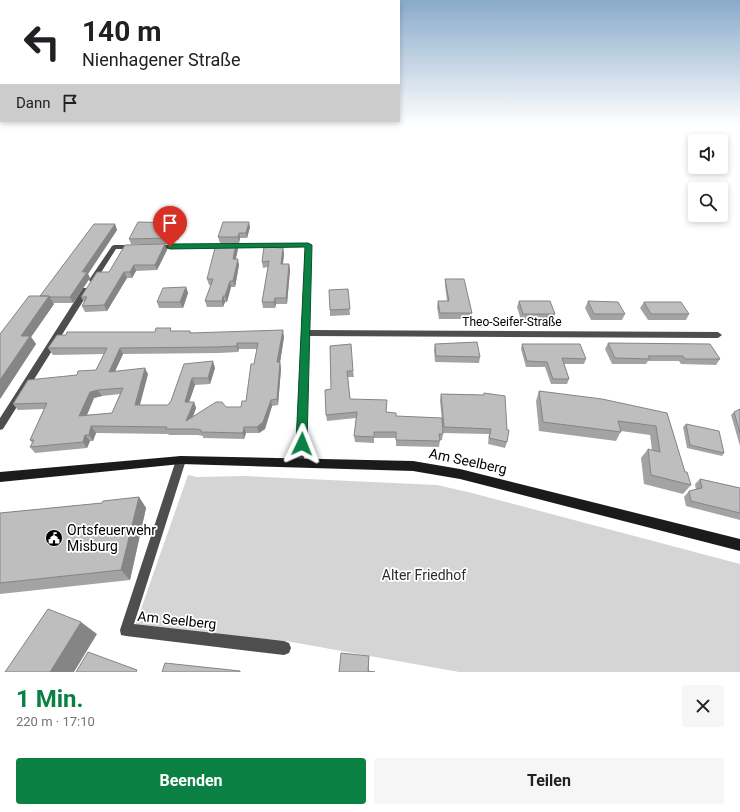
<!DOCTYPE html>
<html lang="de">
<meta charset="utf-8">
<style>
:root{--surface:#fff;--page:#f6f6f6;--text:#202124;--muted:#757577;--accent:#0b8043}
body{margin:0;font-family:Roboto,sans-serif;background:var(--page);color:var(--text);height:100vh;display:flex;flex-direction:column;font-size:15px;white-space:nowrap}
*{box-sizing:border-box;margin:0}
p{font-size:13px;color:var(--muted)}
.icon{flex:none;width:22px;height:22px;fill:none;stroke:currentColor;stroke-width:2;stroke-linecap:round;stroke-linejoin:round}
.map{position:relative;height:672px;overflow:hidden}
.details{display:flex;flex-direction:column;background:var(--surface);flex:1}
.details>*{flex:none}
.top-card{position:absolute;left:0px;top:0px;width:400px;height:122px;box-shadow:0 2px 6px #0003;background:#fff;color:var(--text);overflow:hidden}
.tools{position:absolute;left:688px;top:134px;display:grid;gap:8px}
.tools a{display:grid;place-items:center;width:40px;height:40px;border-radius:4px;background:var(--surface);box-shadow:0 2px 6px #0003;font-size:20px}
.pin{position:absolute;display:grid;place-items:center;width:34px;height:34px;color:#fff;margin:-41px -17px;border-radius:50% 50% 50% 0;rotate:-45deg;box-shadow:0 0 4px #0007}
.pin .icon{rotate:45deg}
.me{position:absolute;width:44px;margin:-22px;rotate:2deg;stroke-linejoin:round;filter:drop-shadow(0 0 3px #0008)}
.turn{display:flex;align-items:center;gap:14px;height:84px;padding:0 16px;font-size:18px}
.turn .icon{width:52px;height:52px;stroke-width:2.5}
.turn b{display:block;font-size:28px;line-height:34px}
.then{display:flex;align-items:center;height:38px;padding:0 16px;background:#0003;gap:8px;font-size:15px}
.round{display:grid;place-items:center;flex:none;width:42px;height:42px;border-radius:4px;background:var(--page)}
.headline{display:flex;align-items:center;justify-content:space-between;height:68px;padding:0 16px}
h1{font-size:24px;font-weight:700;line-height:30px;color:var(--accent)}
.action{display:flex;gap:8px;margin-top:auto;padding:8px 16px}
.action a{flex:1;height:46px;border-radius:4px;background:var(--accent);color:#fff;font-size:16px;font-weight:700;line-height:46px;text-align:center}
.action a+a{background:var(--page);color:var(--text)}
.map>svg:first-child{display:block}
</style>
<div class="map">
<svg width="740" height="672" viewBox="0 0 740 672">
<rect width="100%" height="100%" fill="#fff"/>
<path fill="#d5d5d5" d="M188,475L197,477L245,476L437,485L472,493L740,564V672H459L286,641L135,626Z"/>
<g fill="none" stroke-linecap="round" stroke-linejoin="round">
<path fill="#4e4e4e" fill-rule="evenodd" d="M308,243L311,245L309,330L718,332L722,335L718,338L309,336L306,444L303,465L299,466L295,465L294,462L296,444L305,247L157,249L154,247L157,245Z
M114,245H133L136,247L133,249H116L95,282H91L89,280L112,246Z
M83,288H86L90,290L3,429L0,430V418Z
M181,456L185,457L186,460L134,624L284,641L289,643L291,648L289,653L284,655L126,636L121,635L120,630L176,460L177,457Z"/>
<path fill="#1b1b1b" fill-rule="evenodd" d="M181,456L413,461L460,469L740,539V551L460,479L413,471L181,464L0,482V472Z"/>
</g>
<path fill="#a3a3a3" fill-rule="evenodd" d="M115,224L117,230L88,274L90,278L73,303H53L54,304L31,337L36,344L0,399V334L40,296Z
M250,227L247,238H240L239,243H220L218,237Z
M183,229L178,240H172L170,244H131L129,239Z
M283,248L284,254L283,264H289L290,270L287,304H276L275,308H263L262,302L268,267L263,268L262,262Z
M238,249L236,259L239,265L235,287H231L227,302H225L223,307H207L205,301L211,285H209L207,279Z
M167,250L157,270L136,271L132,278H127L107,311L85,312L82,306L84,302L81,297L109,272Z
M445,279L472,313L471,319H439L437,307L438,301H447L445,285Z
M186,287L188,293L183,308H159L157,302Z
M348,289L350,315L330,316V310Z
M519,301L555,314L553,320H521L517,307Z
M588,301L625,314L622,320H591L585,308Z
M644,302L689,314L686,320H648L640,308Z
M172,331H190L191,333L284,337L280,362L281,369L278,405L272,406L265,429L259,433H246L244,439L203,438V436L198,435H169L168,434L96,433L93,441H90L87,448L35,453L30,447L32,443L30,440L44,409L18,410L13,404L77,375L96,370L104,354L53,355L48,348L155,332ZM239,349H257L246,401L241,407H226L193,417L196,408L194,402H189L195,385L210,384L215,368L184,364L171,401L168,405H140L148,374L115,371L123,354L219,353L238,352ZM120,394L112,413L87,415L94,398L102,396Z
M608,343L720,359L716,365L681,364L679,361H648L646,364H612L605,349Z
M435,344L480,357L479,363L435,362L434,350Z
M522,344L586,359L584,364H564L569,379L567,384H551L545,367H526L521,349Z
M330,346L353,371L354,377H348L350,399L386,412L443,434L442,440H440L439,447L396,446V438H374V443L355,442L354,436L356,418L327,421L326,415L331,389Z
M539,391L667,413L685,472L691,485L683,494L644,484L641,458L648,449L652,450L650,435L621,431L616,441L539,431L536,401Z
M484,393L507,442L505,448L488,444L489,434L443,433L440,400L441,394L484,395Z
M740,409V446L731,415L734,412Z
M686,424L724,453L722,456L687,448L683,427Z
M700,479L740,488V520L686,506L684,497L689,491L696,490L695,484Z
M139,497L146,508L130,580L0,594V513L102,503Z"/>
<path fill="#858585" d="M249,222L250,227L247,238L246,233Z
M182,223L183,229L178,240L176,234Z
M115,224L117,230L88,274L90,278L73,303L70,297L82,272Z
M239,233L240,238L239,243L238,237Z
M170,234L172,240L170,244L168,238Z
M165,244L167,250L157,270L155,265Z
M236,244L238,249L234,265L233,259Z
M283,248L284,254L282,270L281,264Z
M238,259L239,265L235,287L233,281Z
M289,264L290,270L287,304L286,298Z
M134,265L136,271L132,278L130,272Z
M124,272L127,278L107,311L104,305Z
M230,281L231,287L227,302L225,296Z
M186,287L188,293L183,308L180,302Z
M49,296L54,304L31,337L36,344L0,399V380L21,336Z
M223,296L225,302L223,307L222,301Z
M275,298L276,304L275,308L274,302Z
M283,330L284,337L279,369L277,362Z
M237,343L239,349L238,352L237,346Z
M120,348L123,354L112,378L109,372Z
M213,361L215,368L210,384L208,378Z
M280,362L281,369L278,405L277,399Z
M145,368L148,374L138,411L135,405Z
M192,378L195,385L187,408L185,402Z
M98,390L102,396L94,398L84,422L79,416L90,392Z
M271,400L272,406L265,429L259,433L257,427Z
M194,402L196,408L189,427L186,421Z
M91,426L96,433L93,441L89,435Z
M244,427L246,433L244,439L243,433Z
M85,435L90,441L87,448L83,442Z
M139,497L146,508L130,580L121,570Z
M81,622L97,634L74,672H50Z
M369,656V672H368Z"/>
<path fill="#bebebe" stroke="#858585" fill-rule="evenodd" d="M138,222L182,223L176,234H170L168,238L129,239Z
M223,222H249L246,233H239L238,237H218Z
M94,224H115L82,272H87L70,297H50L49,296H40Z
M165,244L155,265H134L130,272H124L104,305L82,306L87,297H81L97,272H109L125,245Z
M216,244H236L233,259H238L233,281H230L225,296H223L222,301H205L213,279H207Z
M264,247L283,248L281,264H289L286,298H275L274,302H262L269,261L262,262Z
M445,279H464L472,313H440L438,301H449Z
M186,287L180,302H157L163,288Z
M348,289L350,309L330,310L329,290Z
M29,296H49L21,336H30L0,380V334Z
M519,301H550L555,314H523Z
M588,301L618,302L625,314H594Z
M644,302H681L689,314H651Z
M156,328H171L170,331H190V333L283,330L277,362H280L277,399L271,400L263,422L257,427H244L243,433L201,432V430L195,429H166L167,427L91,426L89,435H85L83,442L30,447L34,440H30L47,403L13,404L28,380L77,375L78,371L96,370L107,348H48L57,335H66L67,332H155ZM237,343H258L254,364H251L246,401H242L241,407H226L222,402H216L186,421L194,402H185L192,378H208L213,361L184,364L171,401L168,405H135L145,368L109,372L120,348L217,347L237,346ZM123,388L112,413L79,416L90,392L98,390Z
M477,342L480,357L436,356L435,344Z
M608,343L710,344L720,359H685L683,356H648L650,359L615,358Z
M351,344L353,371H347L350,399L387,400L386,412L396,413V416L442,418L443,434H439L440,441L396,440V432H374V437L354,436L357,412L326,415L325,390L331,389L330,346Z
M522,344H580L586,359L562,358L569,379H553L547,362L527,361Z
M539,391L602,399L667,413L685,472H687L691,485L651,475L648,449L660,452L656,426L618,421L621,432L543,422Z
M484,393L505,396L507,430H509L507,442L489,438L491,429L444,427L441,394L484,395Z
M740,409V433L734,412Z
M686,424L719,431L724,453L690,445Z
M700,479L740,488V513L691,501L689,491L702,488Z
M139,497L121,570L0,583V513L102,503L103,501Z
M48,609L81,622L50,672H5Z
M88,652L137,670L136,672H76Z
M341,653L369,656L368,671L375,672H339Z
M165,663L240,671V672H162Z"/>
<linearGradient id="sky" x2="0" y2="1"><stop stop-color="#89aaca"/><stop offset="0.57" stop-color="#fff"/><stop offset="1" stop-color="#fff" stop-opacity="0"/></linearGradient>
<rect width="740" height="220" fill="url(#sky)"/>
<path fill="#0b8043" stroke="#07532c" d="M308,243L312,245L307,444L305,448L302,449L298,448L296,444L305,247L170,249L166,247L170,244Z"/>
<defs>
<g id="civic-disc" transform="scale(0.9)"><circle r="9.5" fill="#000" stroke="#fff"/><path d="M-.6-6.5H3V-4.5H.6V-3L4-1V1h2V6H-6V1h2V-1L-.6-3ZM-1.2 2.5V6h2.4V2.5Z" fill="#fff"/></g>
</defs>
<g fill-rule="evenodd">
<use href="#civic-disc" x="54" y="538"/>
</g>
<g text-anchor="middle" stroke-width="3.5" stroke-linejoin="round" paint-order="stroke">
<g font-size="12" fill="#000" stroke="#fff">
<text x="512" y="326">Theo-Seifer-Straße</text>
</g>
<g font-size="14" fill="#000" stroke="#fff">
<text transform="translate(468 461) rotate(12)" y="5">Am Seelberg</text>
<text transform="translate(177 620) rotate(6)" y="5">Am Seelberg</text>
</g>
<g font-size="14" fill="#000" stroke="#fff" text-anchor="start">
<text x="67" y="535">Ortsfeuerwehr<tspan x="67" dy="16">Misburg</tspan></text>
</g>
<g font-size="14" fill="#2c2c2c" stroke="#fff">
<text x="424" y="580">Alter Friedhof</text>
</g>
</g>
</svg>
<div class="tools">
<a><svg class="icon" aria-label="sound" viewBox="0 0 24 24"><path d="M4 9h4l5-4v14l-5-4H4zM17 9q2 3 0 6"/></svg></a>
<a><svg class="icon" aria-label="search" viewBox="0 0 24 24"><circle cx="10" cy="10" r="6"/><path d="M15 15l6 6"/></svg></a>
</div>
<div class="pin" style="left:170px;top:247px;background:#d93025"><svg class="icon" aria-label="arrive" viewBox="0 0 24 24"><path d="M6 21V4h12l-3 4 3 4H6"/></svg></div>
<svg class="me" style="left:302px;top:444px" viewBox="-20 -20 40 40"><path d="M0-17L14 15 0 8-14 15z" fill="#0b8043" stroke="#fff" stroke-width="4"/></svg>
<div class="top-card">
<div class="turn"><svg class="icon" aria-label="left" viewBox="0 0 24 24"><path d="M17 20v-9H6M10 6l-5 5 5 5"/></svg><div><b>140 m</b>Nienhagener Straße</div></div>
<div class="then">Dann<svg class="icon" aria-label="arrive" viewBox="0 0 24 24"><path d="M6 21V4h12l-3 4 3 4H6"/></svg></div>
</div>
</div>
<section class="details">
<div class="headline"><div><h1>1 Min.</h1><p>220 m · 17:10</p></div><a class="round"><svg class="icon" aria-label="close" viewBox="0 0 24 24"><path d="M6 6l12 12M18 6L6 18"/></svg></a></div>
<div class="action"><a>Beenden</a><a>Teilen</a></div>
</section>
